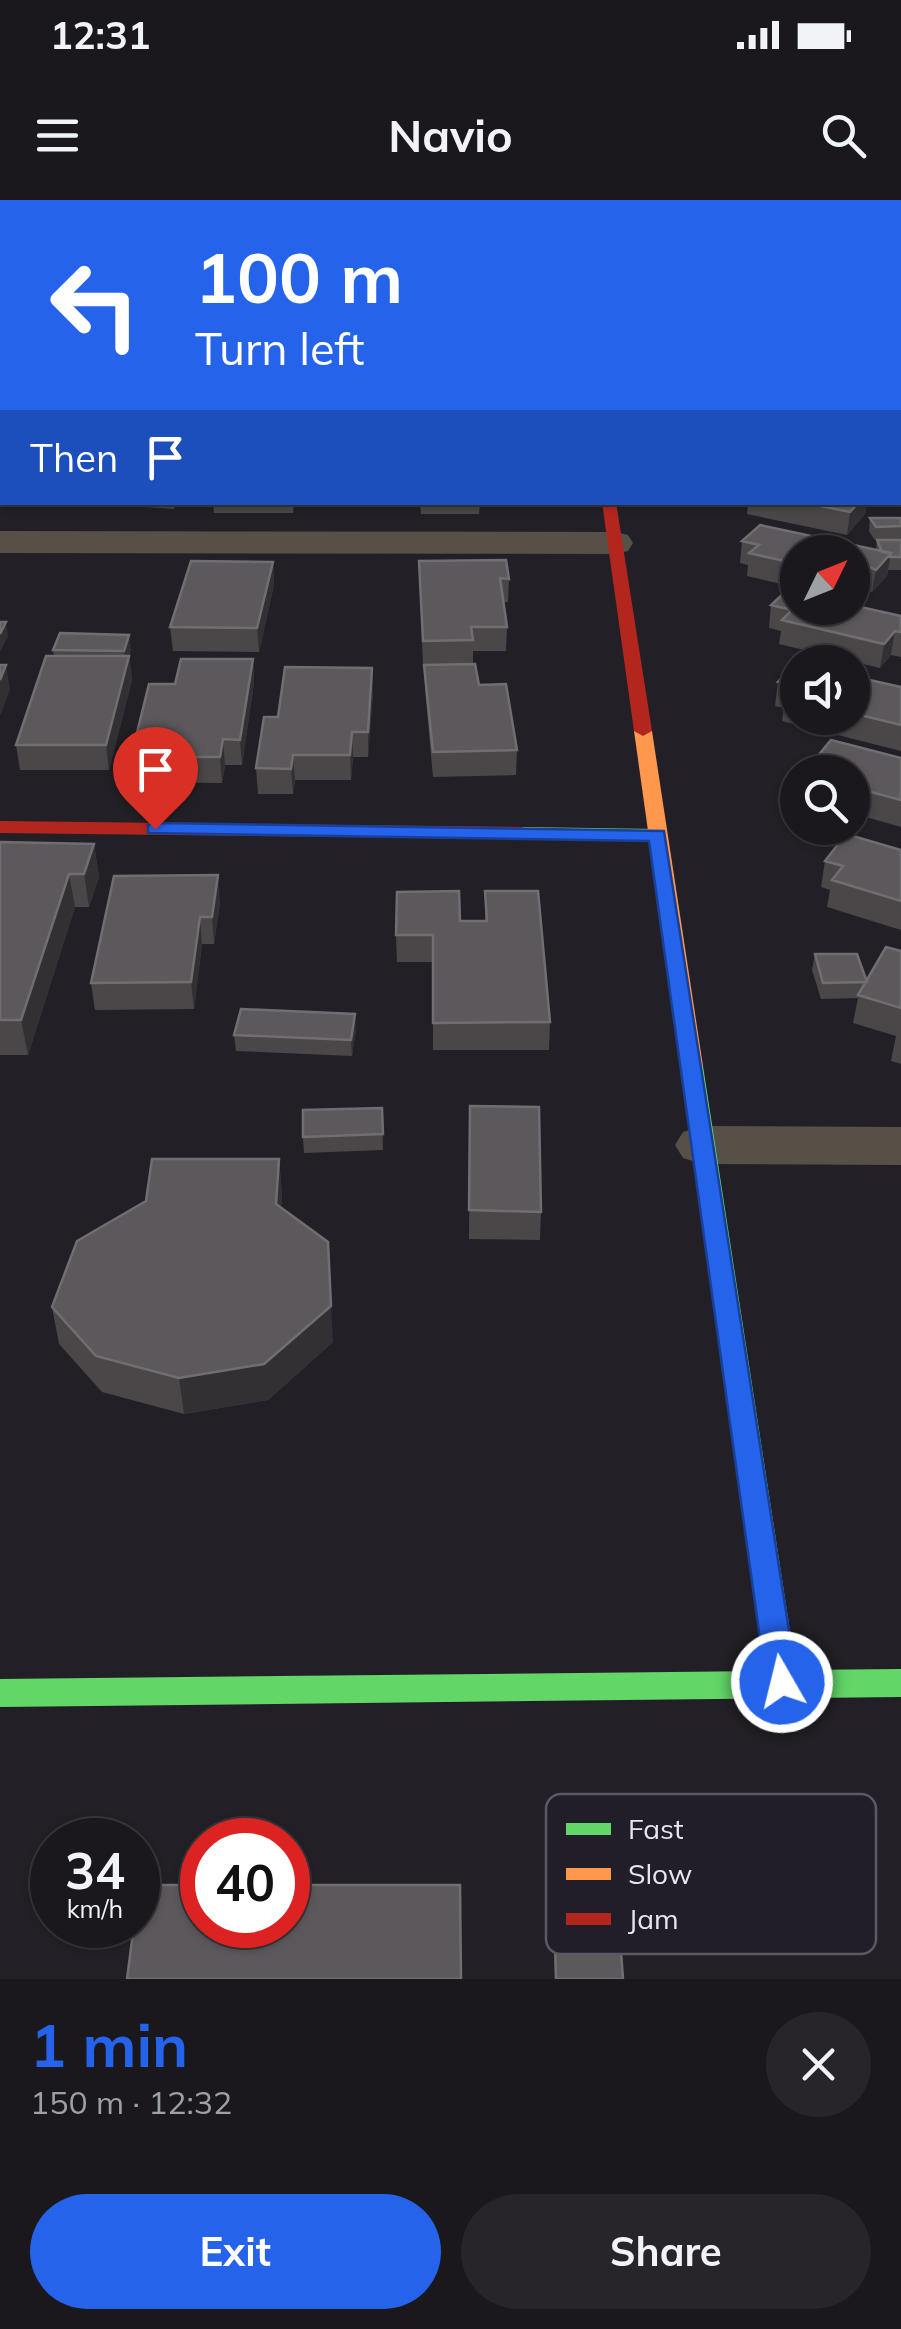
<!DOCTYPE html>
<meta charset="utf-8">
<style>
:root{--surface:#1a181c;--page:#272529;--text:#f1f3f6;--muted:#9fa0a3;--line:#38373b;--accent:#2563eb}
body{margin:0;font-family:Mulish,sans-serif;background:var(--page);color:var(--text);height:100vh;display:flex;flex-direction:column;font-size:38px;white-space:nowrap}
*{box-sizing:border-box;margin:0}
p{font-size:32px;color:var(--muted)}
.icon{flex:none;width:55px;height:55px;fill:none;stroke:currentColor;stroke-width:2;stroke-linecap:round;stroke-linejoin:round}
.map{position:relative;height:1779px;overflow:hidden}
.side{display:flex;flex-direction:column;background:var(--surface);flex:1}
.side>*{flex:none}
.guide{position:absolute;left:0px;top:0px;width:902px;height:305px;box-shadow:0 2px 8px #0004,0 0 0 2px var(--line);background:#2563eb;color:#fff;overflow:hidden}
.needle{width:65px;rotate:47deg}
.buttons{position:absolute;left:780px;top:335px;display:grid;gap:20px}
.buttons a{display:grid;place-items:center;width:90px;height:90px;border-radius:50%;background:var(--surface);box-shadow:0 2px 8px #0004,0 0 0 2px var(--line);font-size:50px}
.speed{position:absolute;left:30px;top:1618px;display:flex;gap:20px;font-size:50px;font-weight:700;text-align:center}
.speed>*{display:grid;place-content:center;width:130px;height:130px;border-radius:50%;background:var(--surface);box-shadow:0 2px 8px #0004,0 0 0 2px var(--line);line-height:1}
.speed small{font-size:25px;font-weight:400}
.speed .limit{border:15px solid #d22;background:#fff;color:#111}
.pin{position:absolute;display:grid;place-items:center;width:85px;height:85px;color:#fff;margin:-102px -42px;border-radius:50% 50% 50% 0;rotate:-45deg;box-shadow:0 0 10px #0007}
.pin .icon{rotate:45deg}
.me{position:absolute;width:110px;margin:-55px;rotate:352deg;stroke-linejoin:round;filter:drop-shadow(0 0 8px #0008)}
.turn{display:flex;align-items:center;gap:35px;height:210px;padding:0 30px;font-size:45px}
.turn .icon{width:130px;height:130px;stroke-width:2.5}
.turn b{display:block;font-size:70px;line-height:85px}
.then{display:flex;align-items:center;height:95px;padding:0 30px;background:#0003;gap:20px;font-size:38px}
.round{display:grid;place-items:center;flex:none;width:105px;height:105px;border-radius:52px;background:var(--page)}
.headline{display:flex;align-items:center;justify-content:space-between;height:170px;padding:0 30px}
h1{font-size:60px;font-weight:700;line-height:75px;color:var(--accent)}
.button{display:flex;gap:20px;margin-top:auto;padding:20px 30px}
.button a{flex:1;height:115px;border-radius:60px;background:var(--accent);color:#fff;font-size:40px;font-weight:700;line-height:115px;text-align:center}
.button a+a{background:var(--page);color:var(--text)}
.status{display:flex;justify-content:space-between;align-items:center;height:70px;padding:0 50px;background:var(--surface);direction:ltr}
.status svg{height:28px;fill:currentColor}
header{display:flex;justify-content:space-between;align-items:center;height:130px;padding:0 30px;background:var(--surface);font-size:45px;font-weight:700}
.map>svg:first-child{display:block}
</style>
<div class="status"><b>12:31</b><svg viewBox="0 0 49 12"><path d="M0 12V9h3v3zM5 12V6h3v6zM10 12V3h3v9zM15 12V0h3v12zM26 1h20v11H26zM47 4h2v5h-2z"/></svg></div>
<header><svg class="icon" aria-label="menu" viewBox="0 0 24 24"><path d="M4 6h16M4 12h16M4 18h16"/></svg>Navio<svg class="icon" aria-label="search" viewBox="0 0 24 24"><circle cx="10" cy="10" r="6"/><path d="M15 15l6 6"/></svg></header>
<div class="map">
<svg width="901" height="1779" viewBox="0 0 901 1779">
<rect width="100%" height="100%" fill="#222026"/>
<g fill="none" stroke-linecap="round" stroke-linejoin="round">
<path fill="#575047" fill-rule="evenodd" d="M553,0H577V2H554Z
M0,25H2V39H0Z
M900,77H901V93H900Z
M0,153H2V171H0Z
M0,331L615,332L628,335L633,343L628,351L615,354L0,353Z
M703,926L901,927V965L703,964L683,958L675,945L683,932Z"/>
<path fill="#63d668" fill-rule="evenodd" d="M522,627L657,629L666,635L657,641L515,637L513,633Z
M692,859L703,866L796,1470L901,1469V1497L0,1507V1479L765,1471L681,866Z"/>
<path fill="#ff974d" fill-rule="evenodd" d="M643,526L652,531L703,866L692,873L681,866L634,531Z"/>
<path fill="#b3261e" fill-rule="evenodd" d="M602,302H616L652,531L643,536L634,531Z
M0,621L522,627L531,633L522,639L0,633Z"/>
</g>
<path fill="#4b4749" d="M428,0H489V2H428Z
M643,0H750L747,2H643Z
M778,0H887L886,2H777Z
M0,172H2V240H0Z
M113,302H176L174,309L114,305Z
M213,302H294L293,313H214Z
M311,302H393V305H311Z
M420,302H517V304H480L479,314H421Z
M734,302H867L865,314L847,335L747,314L748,306Z
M870,318H901V339H874L869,331Z
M877,340H901V370H888L887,376L872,392L863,389L852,400V352H798V388L747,376L748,365L740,363L742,341L876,350Z
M419,361L509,379L508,402H503L507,427L506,451H473V464L479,485L517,550L516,575L433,577L425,489L424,465L455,464L423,465Z
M273,362L274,385L259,452L173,451L170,427Z
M771,405L901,416V457L891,455L880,468L779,444L781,431L769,428Z
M131,449L129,456L132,480L109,570H20L16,545L54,456L53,450Z
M253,459L254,483L242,565H225L222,583L134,582L131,557L175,484Z
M798,463V518H852V476L901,487V551L782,521L784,508L775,506L778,482Z
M372,468L373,492L368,557H353L351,580H295L293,594H258L256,568L278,517Z
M901,558V627L852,613V572H810L812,563Z
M0,642L94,644L99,677L89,707H75L28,855H0Z
M901,650V730L827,707L830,690L821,687L825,661Z
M485,691L550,822L549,850H433V762H397L396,735L460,721H485Z
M220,702L214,744H202L194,809L95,810L91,783Z
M901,751V864L891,861L896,836L853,823L858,798L821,799L812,770L815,754L867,781Z
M356,829L352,856L236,851L234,835Z
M470,906L541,1012L540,1040L469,1039Z
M382,908L383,950L304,953L303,937Z
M279,959L282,995L281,1007L333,1142L268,1200L184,1214L102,1192L59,1144L52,1107Z
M554,1695L623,1779H555L552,1710Z"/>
<path fill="#333034" d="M101,0H128V2H89Z
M179,0H203V2H158Z
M266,0H277V2H246Z
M728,0H750L747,2H726Z
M859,302H867L865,314L847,335L850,312Z
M891,353L887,376L872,392L876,370Z
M273,362L274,385L259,452L257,428Z
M867,366L863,389L853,400L856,377Z
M6,422L8,436L0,452V434Z
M895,431L891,455L880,468L884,444Z
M129,435L131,449L125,465L124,451Z
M129,456L132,480L109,570L106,545Z
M253,459L254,483L242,565L240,540Z
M6,465L10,490L0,516V480Z
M372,468L373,492L368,557V532Z
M352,532L353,557L351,580L350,555Z
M223,539L225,565L222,583L220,557Z
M293,555L295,580L293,594L291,569Z
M94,644L99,677L89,707L84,674Z
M69,674L75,707L28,855L21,820Z
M218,675L220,702L214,744L212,717Z
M200,717L202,744L194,809L191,782Z
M355,814L356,829L352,856L351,840Z
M279,959L282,995L279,1039L276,1004Z
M328,1042L333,1142L268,1200L184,1214L179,1178Z"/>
<path fill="#5c585b" stroke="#716e72" stroke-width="2.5" d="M19,0H55L35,2H22Z
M153,0H179L158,2Z
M224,0H266L246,2H228Z
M293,0H348L351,2H297Z
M368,0H422L424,1L372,2Z
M442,0H481L470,2H450Z
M0,172H2V220H0Z
M801,302H859L850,312Z
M870,318H901V326L876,327Z
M760,325L891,353L876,370L867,366L856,377H852V352H798V364L749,353L759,345L742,341Z
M877,340H901V357H890L891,353L882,352Z
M506,360L509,379L500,378L507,427H471L473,440L423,441L419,361Z
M191,361L273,362L257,428L170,427Z
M787,390L798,392V408H852V405L901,416V432L895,431L884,444L782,420L792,410L771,405Z
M0,422H6L0,434Z
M60,433L129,435L124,451L53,450Z
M46,456H129L106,545H16Z
M181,459H253L240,540L223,539L220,557H131L149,484H175Z
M796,462L798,463V499L786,496L794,485L778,482Z
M475,464L479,485L506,484L517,550L433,552L424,465Z
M0,465H6L0,480Z
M285,467L372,468L368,532H352L350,555H293L291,569L256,568L264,517H278Z
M852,476L901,487V525L852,513Z
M831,540L901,558V600L852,587V572H834L836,569L812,563Z
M846,634L901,650V701L832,680L843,666L825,661Z
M0,642L94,644L84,674H69L21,820H0Z
M218,675L212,717H200L191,782L91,783L114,676Z
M459,691L460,721H487L485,691H538L550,822L433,823V735H396L397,692Z
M886,747L901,751V808L858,795Z
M815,754H857L867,782L823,783Z
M241,809L355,814L351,840L234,835Z
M470,906L539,907L541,1012L469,1010Z
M382,908L383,934L303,937V910Z
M152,959H279L276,1004L328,1042L331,1106L264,1164L179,1178L96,1156L52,1107L77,1041L146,1001Z
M139,1685H202V1725H288V1685H460L461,1779H127L134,1725H138Z
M554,1695L617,1696L623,1779H556Z"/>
<path fill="#2563eb" stroke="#184099" stroke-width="2.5" d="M155,623L664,631L797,1482L793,1492L782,1496L770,1492L766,1482L649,641L148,633V625Z"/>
<rect x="546" y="1594" width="330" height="160" rx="15" fill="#211d29" stroke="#5c5964" stroke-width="2.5"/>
<rect x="566" y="1623" width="45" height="12" fill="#63d668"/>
<rect x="566" y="1668" width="45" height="12" fill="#ff974d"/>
<rect x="566" y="1713" width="45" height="12" fill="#b3261e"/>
<g font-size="28" fill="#e7e5ed">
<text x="628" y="1639">Fast</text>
<text x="628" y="1684">Slow</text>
<text x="628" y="1729">Jam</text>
</g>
</svg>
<div class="buttons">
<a><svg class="needle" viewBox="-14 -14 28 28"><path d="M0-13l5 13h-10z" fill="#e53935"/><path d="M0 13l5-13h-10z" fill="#9fa0a3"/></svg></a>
<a><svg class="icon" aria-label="sound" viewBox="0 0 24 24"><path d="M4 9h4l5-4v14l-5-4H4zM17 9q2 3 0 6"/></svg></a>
<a><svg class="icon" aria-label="search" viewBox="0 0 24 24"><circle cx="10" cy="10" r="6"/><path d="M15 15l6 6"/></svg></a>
</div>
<div class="speed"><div>34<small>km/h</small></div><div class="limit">40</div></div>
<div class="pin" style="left:155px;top:629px;background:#d93025"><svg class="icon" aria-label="arrive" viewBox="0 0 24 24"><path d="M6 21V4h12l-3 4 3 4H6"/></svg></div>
<svg class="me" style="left:782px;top:1482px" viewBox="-20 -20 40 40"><circle r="17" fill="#2563eb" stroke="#fff" stroke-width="3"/><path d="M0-11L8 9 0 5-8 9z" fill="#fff"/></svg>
<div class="guide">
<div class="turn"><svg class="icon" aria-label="left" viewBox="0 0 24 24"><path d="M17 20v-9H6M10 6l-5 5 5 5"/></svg><div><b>100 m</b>Turn left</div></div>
<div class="then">Then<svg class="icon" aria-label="arrive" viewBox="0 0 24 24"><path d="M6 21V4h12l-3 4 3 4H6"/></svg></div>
</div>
</div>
<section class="side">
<div class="headline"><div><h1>1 min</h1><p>150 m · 12:32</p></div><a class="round"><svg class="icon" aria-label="close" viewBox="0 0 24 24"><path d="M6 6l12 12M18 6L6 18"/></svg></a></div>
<div class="button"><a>Exit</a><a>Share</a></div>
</section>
